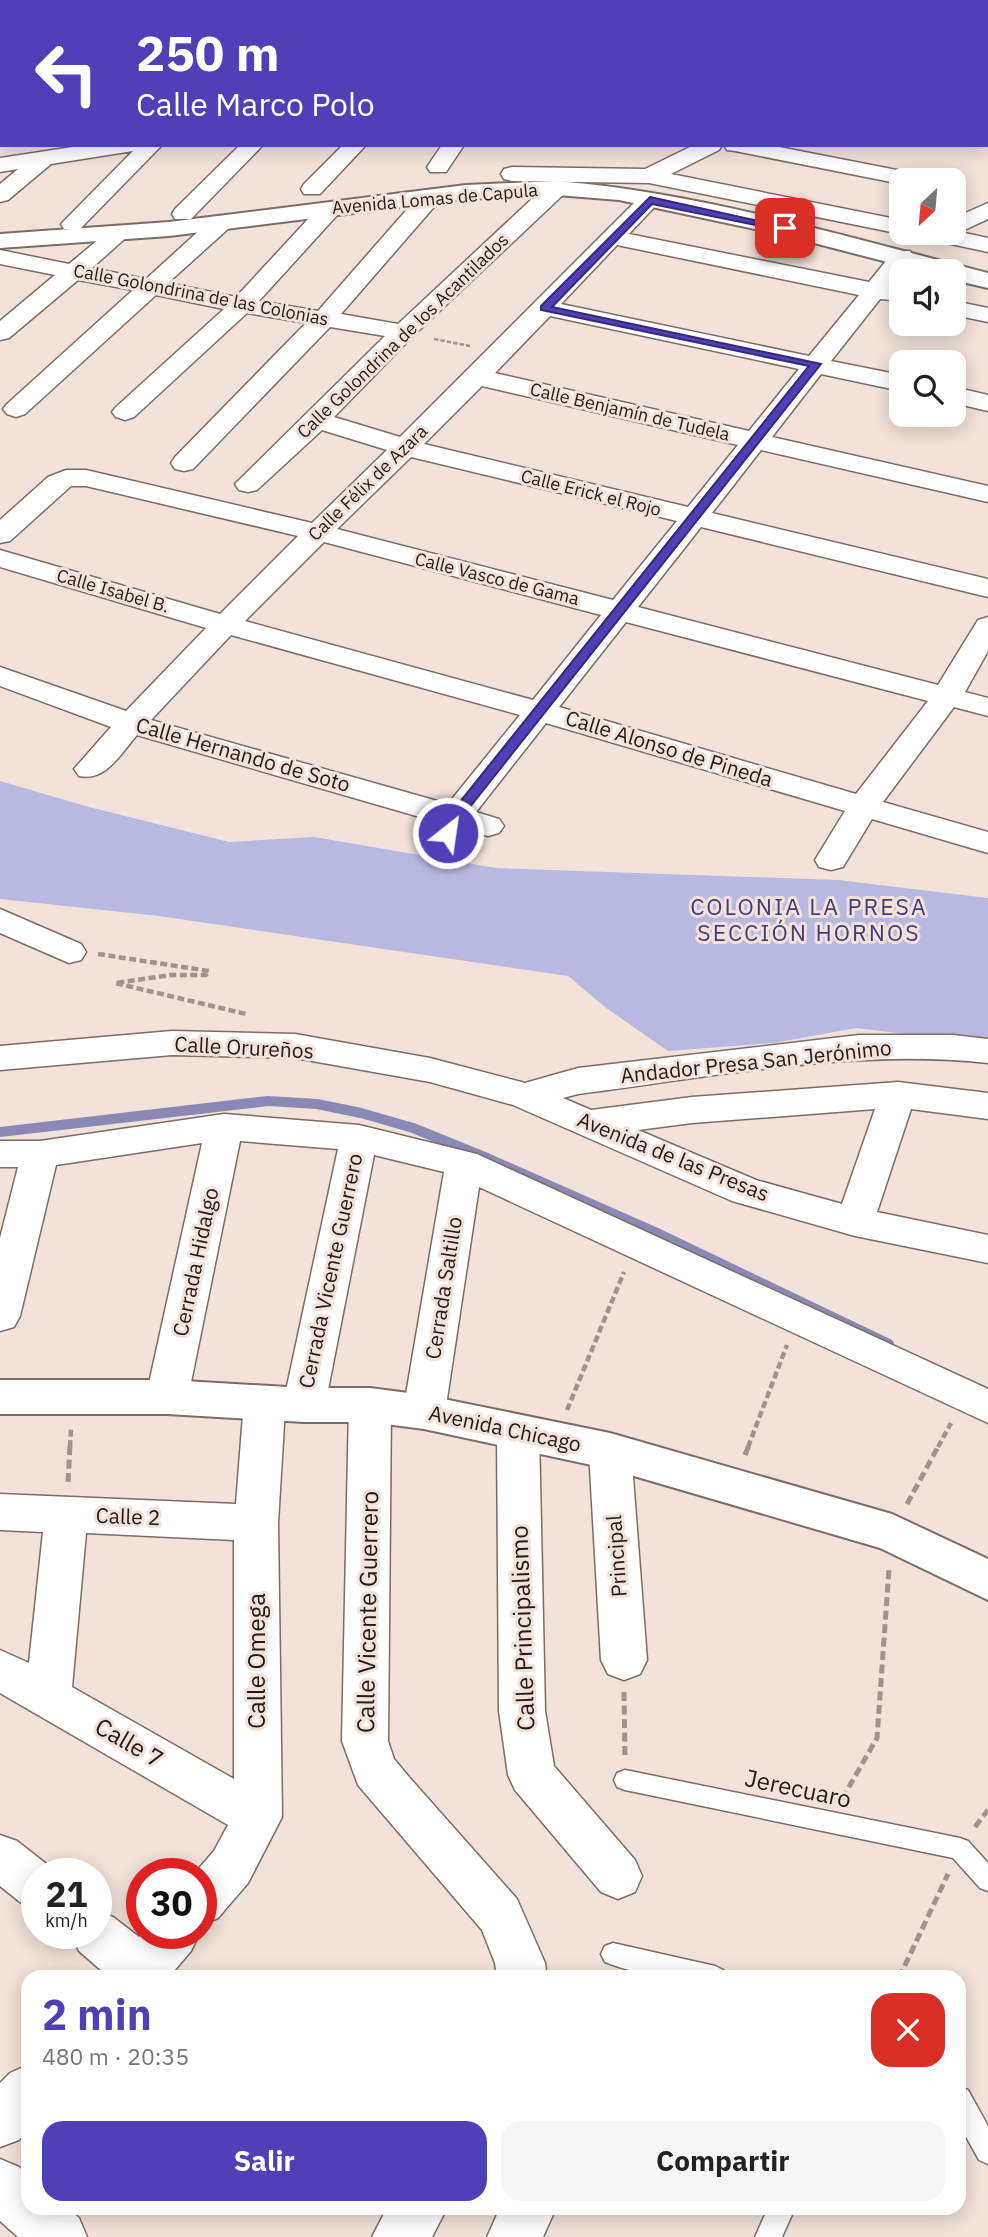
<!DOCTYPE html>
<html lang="es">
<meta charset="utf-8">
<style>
:root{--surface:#fff;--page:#f6f6f6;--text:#222;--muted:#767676;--accent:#5040b7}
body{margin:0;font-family:"IBM Plex Sans",sans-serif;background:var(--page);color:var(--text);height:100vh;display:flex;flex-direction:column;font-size:26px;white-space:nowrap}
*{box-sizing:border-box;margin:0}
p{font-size:23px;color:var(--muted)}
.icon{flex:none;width:38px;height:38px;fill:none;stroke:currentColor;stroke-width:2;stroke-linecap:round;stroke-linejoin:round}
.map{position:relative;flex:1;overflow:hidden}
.side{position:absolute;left:21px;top:1970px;width:945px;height:245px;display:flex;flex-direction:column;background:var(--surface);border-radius:21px;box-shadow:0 4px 18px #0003}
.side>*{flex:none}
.banner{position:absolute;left:0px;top:0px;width:989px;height:147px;box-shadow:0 4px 18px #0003;background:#5040b7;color:#fff;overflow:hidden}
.needle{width:46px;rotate:206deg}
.tools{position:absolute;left:889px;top:168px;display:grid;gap:14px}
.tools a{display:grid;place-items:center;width:77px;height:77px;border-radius:14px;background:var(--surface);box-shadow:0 4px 18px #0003;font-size:35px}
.speed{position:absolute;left:21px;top:1858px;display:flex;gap:14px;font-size:35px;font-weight:700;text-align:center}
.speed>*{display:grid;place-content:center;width:91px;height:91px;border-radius:50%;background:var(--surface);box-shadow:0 4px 18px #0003;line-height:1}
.speed small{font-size:18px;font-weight:400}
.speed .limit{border:10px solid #d22;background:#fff;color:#111}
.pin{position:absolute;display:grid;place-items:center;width:60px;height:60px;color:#fff;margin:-30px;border-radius:14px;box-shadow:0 4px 10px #0006}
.me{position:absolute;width:77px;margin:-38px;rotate:30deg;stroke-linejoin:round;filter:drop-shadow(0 0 5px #0008)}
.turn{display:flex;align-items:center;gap:24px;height:147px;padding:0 21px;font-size:32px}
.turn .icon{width:91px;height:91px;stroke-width:2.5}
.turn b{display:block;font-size:49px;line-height:60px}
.round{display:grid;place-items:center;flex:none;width:74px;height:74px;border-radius:21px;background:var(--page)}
.summary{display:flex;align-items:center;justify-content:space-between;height:119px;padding:0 21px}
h1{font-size:42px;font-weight:700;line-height:52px;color:var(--accent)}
.action{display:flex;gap:14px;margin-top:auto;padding:14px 21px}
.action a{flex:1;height:80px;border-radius:21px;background:var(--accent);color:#fff;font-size:28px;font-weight:700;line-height:80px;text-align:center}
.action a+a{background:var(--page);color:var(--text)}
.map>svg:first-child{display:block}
</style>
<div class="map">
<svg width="988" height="2237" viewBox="0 0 988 2237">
<rect width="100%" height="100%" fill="#f2e2d9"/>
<path fill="#b7b9e1" d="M0,781L89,807L229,842L314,837L496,868L838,880L988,898V1044L856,1028L774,1043L668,1051L605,1007L568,976L159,916L0,899Z"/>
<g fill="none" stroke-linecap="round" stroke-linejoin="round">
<path stroke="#8a89b6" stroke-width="10" d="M0,1132L268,1101L317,1104L361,1113L413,1128L487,1158L655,1232L889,1344"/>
<g stroke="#7b6d65" stroke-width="3">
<path id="service" d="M625,1770L960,1838L968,1841L988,1863V1891L980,1888L953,1858L625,1790L617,1787L614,1780L617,1773Z
M613,1943L715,1966L723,1970L727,1978C685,1978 644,1978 605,1962L601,1954L605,1946Z
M959,2087L968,2090L988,2126V2164L979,2160L959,2124Z
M768,2208H795L782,2237H755Z"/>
</g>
<g stroke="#7b6d65" stroke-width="3">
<path id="minor" d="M0,0L9,2H2V11Z
M106,0H126V2H106Z
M159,0H218L158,2Z
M267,0H287L266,2Z
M585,0H606L607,2H584Z
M806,0H838L805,2Z
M882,0H902V2H882Z
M987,18H988V30H987Z
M0,34H2V46H0Z
M987,75H988V87H987Z
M0,85H2V97H0Z
M0,130H2L0,143Z
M86,145H162L80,229H64L61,224L133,151L51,164L8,200L0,202V184L18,169L0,172V158Z
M240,145H263L191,219H175L172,214L175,209Z
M343,145H366L320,194H304L301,189L304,184Z
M442,145H464L446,172H430L427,167Z
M694,145H722L719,150L671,174L901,220V233H905L901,234L649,183L512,181L504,179L501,174L504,169L512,167L645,169Z
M724,145H769L907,172L915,174L918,179L901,180V184L735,151L727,150Z
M557,181L565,183L568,188L565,193L412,337L334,417L400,437L642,195H658L661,200L629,234L869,282L894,251H910L914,256L890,287L901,289V301L880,299L831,361L901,375V391L821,374L772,437L988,486V502L761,450L712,513L988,579V597L701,527L638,607L938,685L978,620L988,617V651L965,692L988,698V716L954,707L883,802L988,832V853L872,819L843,867L831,870L819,867L815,860L845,811L546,723L476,812L499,819L504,826L499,833L488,836L466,830L459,840L448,843L437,840L432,833L437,822L137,735C121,753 106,782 79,776L74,769L111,727L0,686V667L126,711L206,628L0,567V550L220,614L298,536L86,486H71L10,541L0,543V520L48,477L66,470H86L312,523L387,450L322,430L257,490L248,492L239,490L235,484L385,336L330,327L193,469L184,471L175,469L171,463L175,457L306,323L247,313L134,417L125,420L116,417L112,412L116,407L224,309L156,295L25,414L16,417L7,414L3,409L7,404L133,290L78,280L9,338L0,340V321L55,275L0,264V250L69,264L111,229H127L130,234L92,268L146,279L213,218H229L232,223L229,228L168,283L236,297L323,203H339L342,208L339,213L259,301L318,311L424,190H440L443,195L440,200L341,314L398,324L549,183ZM617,245L859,295L809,356L561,304ZM550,316L799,369L749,431L495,373ZM482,386L738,445L688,507L424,444ZM411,457L677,521L613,600L337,529ZM324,542L601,615L533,700L245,621ZM626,622L928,701L856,794L559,707ZM231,635L520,715L448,804L151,720Z
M988,203V219L960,232L988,238V252L923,238L920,233H954V218Z
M954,301L988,308V322L954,315Z
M954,387L988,395V411L954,403Z
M0,909L81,944L86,952L81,960L69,963L0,933Z
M172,1031L295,1034L430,1058L525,1083L578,1068L859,1035H953L988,1039V1063C856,1048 710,1077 578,1094L563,1098L591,1110L692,1097L898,1082L988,1093V1119L911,1109L877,1212L988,1235V1263L855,1236L732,1201L513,1105L430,1082L295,1058L172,1055L0,1070V1046ZM875,1109L842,1204L756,1180L638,1130L692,1123Z
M224,1114L359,1125L477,1154L988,1389V1423L479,1187L445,1412L439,1424L424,1428L409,1424L403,1412L444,1172L374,1155L325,1405L319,1417L304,1421L289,1417L285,1408L278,1523L282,1817L248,1883L218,1918L201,1925V1874H194L214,1851L228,1825L0,1693V1650L29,1663L43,1532L0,1530V1494L236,1504L244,1402L250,1390L265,1386L280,1390L284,1400L338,1149L240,1141L188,1397L182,1408L167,1413L152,1408L146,1397L202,1143L56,1165L20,1316L14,1327L0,1331V1238L18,1167H0V1141H40ZM86,1533L234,1540V1779L72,1687Z
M370,1389L385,1393L391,1405L388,1741L394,1759L409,1777L517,1899L545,1963L547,1978H497L495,1963L482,1930L358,1785L342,1741L349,1405L355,1393Z
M518,1415L533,1420L539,1432L545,1711L554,1766L635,1860L642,1876L635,1892L618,1899L601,1892L515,1790L508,1775L499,1711L497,1432L503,1420Z
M610,1434L625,1439L631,1451L647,1660L640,1674L624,1680L608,1674L601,1660L589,1451L595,1439Z
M0,1835L17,1841L54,1870L56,1874H37V1909L20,1902L0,1886Z
M96,1911L113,1917L139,1937L142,1934H199L191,1951L174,1971L177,1978H110L79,1951L71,1934H96Z
M28,2065V2129L19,2140L0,2147V2083L10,2073Z
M0,2159L19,2167L28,2175V2208H68L79,2218L87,2237H18L0,2221Z
M387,2208H447L432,2237H372Z
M500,2208H556L543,2237H487Z"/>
</g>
<g stroke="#7b6d65" stroke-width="4">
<path id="tertiary" d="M557,181C703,193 846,237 988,273V288L954,280V271H922L783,235L619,200L557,195L466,199L169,236L0,248V234L169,222L466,185Z
M0,1380H167L304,1388H370L424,1395L610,1433L892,1514L988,1559V1600L880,1548L610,1469L424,1429L370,1422H304L167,1414H0Z"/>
</g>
<path stroke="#a0938d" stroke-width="2.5" stroke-dasharray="4.5 2" stroke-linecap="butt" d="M434,339L470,346"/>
<path stroke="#a0938d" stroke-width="4.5" stroke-dasharray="7 3.5" stroke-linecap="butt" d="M98,954L209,971L206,975H171L115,983L246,1014
M567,1410L624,1272
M70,1447L71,1428
M748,1447L787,1345
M938,1447L951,1423"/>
<path stroke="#a0938d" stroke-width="5" stroke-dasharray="9 4.5" stroke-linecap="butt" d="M745,1455L749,1445
M68,1482L70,1445
M907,1504L939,1445
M624,1692L625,1757
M842,1799L877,1738L889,1569
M975,1827L988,1810
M899,1978L948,1874"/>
<use href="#service" fill="#fff" fill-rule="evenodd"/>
<use href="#minor" fill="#fff" fill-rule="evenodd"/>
<use href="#tertiary" fill="#fff" fill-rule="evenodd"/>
</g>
<path fill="#5040b7" stroke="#342a77" stroke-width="2" d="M650,197L790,228L785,231L652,204L552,307L821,364L462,817L453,836H443L441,833L451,813L809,366L541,310V306Z"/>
<g text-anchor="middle" stroke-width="6" stroke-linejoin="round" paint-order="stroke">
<g font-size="18" fill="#221c19" stroke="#f2e2d9">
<text transform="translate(435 199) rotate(-5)" y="6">Avenida Lomas de Capula</text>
<text transform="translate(201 295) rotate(11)" y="6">Calle Golondrina de las Colonias</text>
<text transform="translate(403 336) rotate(-44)" y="6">Calle Golondrina de los Acantilados</text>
<text transform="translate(630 412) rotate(13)" y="6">Calle Benjamín de Tudela</text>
<text transform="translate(368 483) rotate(-44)" y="6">Calle Félix de Azara</text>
<text transform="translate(591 493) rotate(14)" y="6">Calle Erick el Rojo</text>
<text transform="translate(497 579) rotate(14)" y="6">Calle Vasco de Gama</text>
<text transform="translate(113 591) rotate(16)" y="6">Calle Isabel B.</text>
</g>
<g font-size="21" fill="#221c19" stroke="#f2e2d9">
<text transform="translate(669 749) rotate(17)" y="7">Calle Alonso de Pineda</text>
<text transform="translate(243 755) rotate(16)" y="7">Calle Hernando de Soto</text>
<text transform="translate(244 1048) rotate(3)" y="7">Calle Orureños</text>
<text transform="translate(756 1062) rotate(-6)" y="7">Andador Presa San Jerónimo</text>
<text transform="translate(673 1157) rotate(22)" y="7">Avenida de las Presas</text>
<text transform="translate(196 1262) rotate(-78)" y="7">Cerrada Hidalgo</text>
<text transform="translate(331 1271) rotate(-78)" y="7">Cerrada Vicente Guerrero</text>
<text transform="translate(444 1288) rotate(-81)" y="7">Cerrada Saltillo</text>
<text transform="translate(505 1429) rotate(12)" y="7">Avenida Chicago</text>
<text transform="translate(128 1517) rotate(2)" y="7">Calle 2</text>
<text transform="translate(617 1556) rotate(-94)" y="7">Principal</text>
</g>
<g font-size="23" letter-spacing="2" fill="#403e7a" stroke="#f2e2d9">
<text x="809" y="915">COLONIA LA PRESA<tspan x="809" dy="26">SECCIÓN HORNOS</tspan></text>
</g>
<g font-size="24" fill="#221c19" stroke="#f2e2d9">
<text transform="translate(368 1612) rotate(-89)" y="8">Calle Vicente Guerrero</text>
<text transform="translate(523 1628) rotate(-92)" y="8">Calle Principalismo</text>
<text transform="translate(257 1661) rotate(-90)" y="8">Calle Omega</text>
<text transform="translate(129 1743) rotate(30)" y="8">Calle 7</text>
<text transform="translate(798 1789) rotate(12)" y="8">Jerecuaro</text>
</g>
</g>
</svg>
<div class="tools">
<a><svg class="needle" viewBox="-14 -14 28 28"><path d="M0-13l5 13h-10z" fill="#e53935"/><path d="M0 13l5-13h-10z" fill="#767676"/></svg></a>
<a><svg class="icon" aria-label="sound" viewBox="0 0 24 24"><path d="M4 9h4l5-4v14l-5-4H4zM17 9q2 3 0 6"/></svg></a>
<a><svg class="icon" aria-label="search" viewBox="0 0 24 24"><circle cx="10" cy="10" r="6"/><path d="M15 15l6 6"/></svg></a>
</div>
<div class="speed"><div>21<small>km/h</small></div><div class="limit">30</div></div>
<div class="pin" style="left:785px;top:228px;background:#d93025"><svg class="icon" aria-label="arrive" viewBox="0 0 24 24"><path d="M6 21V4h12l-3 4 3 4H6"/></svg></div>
<svg class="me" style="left:448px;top:833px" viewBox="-20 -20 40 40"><circle r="17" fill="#5040b7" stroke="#fff" stroke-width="3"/><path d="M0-11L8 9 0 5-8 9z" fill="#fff"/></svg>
<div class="banner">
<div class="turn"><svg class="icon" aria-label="left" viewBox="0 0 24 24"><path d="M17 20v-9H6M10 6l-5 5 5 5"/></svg><div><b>250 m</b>Calle Marco Polo</div></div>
</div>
<section class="side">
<div class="summary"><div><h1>2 min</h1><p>480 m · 20:35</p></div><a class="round" style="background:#d93025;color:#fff"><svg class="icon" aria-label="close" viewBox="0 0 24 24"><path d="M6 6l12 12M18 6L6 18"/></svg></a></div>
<div class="action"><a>Salir</a><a>Compartir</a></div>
</section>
</div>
